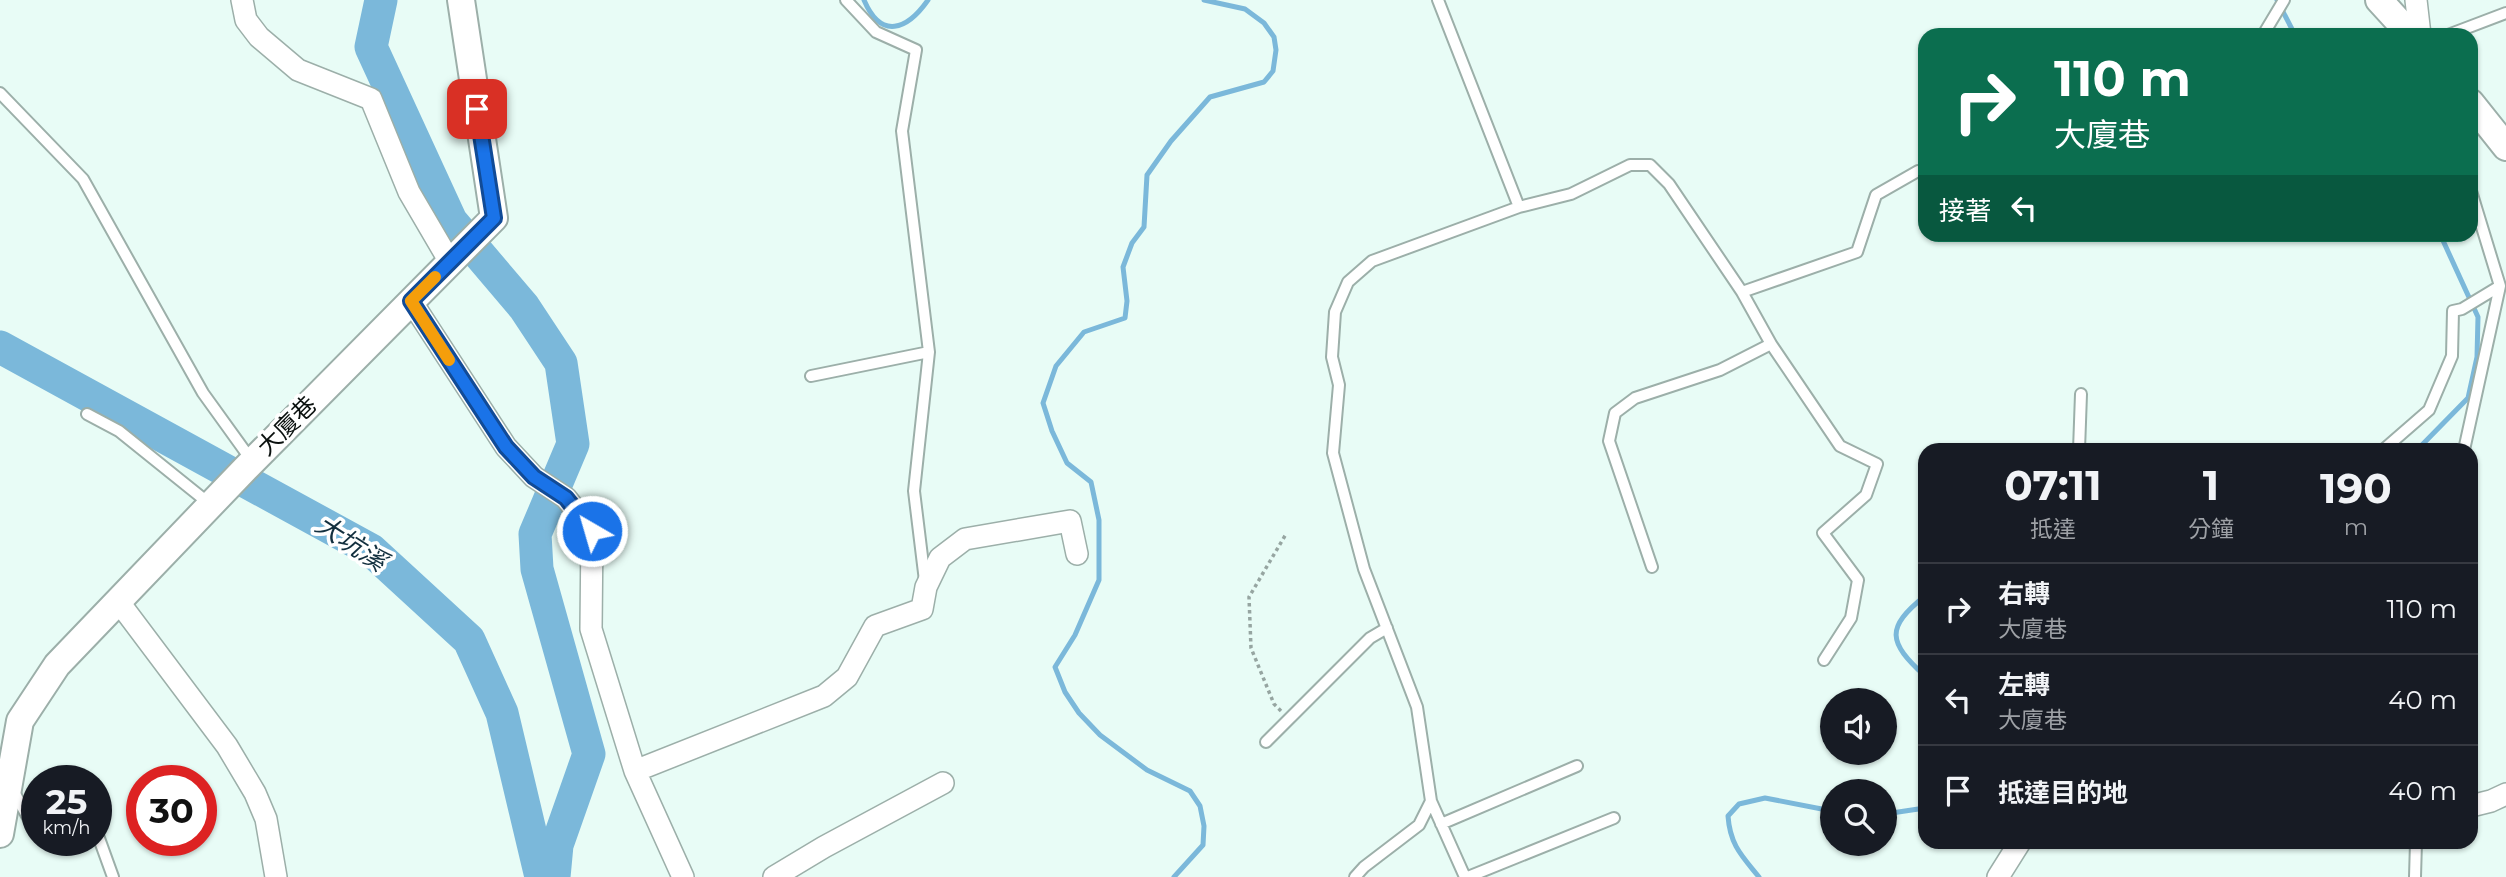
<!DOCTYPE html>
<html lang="zh-TW">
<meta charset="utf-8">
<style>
:root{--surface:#171b24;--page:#20242c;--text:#f1f3f6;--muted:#9ea1a6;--line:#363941}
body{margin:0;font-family:Montserrat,"Noto Sans TC",sans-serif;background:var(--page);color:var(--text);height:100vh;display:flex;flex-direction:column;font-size:26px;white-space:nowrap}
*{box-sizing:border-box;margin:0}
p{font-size:23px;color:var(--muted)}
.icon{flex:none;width:38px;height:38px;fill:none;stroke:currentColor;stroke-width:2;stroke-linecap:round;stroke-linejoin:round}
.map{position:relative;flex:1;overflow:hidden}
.details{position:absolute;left:1918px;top:443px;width:560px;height:406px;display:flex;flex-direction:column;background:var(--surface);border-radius:21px;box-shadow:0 2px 5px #0004}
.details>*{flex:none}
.banner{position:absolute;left:1918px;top:28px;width:560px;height:214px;border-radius:21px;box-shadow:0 2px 5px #0004;background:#0b6e4f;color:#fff;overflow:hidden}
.controls{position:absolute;left:1820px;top:688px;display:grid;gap:14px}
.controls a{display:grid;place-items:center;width:77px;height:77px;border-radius:50%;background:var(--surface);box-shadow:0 2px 5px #0004;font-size:35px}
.speed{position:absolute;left:21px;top:765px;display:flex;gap:14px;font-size:35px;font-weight:700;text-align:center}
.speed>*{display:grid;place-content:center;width:91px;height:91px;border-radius:50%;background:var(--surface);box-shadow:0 2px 5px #0004;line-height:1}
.speed small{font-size:18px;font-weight:400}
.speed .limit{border:10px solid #d22;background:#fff;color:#111}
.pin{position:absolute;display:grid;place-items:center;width:60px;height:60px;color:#fff;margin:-30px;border-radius:14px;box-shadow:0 4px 10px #0006}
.me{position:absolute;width:77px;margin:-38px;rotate:322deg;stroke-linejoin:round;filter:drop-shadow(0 0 5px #0008)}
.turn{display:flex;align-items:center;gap:24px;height:147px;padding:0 21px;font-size:32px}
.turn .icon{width:91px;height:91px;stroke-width:2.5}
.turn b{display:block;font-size:49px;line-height:60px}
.then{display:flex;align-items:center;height:66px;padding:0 21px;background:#0003;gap:14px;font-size:26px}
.eta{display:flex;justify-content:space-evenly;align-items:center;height:119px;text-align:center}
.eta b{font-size:42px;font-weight:700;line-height:49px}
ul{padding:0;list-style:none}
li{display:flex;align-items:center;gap:21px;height:91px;padding:0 21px;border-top:2px solid var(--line)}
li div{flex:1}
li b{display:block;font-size:26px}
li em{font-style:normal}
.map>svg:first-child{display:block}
</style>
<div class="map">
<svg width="2506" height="877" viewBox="0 0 2506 877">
<rect width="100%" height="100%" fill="#e8fcf6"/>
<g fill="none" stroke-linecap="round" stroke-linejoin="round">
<path stroke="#7bb8da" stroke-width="5" d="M864,0C881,40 907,30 928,0
M2277,0L2295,35
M2417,450L2468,398L2477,357L2478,317L2440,234
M1925,596C1885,628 1888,642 1925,676
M1885,814L1925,808
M1174,877L1203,845L1204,826L1200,806L1190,791L1147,770L1100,735L1079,713L1065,692L1055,667L1075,635L1099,580V520L1091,482L1067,463L1052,431L1043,403L1056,366L1084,332L1125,318L1127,301L1123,267L1132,243L1144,227L1147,175L1171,141L1210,97L1264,82L1273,71L1276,50L1274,37L1264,23L1245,9L1204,0
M1759,877C1742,856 1730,845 1728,816L1739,804L1765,798L1832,811"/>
<path stroke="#7bb8da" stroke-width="33" d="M381,0L371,47L451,221L524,307L561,363L573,444L535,534L537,569L589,754L557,845L554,877
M0,347L371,550L469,640L502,713L541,877"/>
<g stroke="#9cafa9" stroke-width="14">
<path id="service" d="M846,0L876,32L916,50L902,131L929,352L914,491L925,581
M1438,0L1519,207L1571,194L1630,165H1650L1669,184L1742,292
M2263,35L2284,0
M2448,35L2506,13
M0,93L83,179L203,393L252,461
M1771,344L1840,446L1877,464L1866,495L1823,533L1858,580L1851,618L1824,660
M811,376L929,352
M87,414L119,431L211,505
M2079,450L2081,394
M2383,450L2429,410L2452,356L2453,311L2462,309L2500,286
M2464,450L2500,286L2471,191
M1652,567L1609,441L1615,413L1635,398L1720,370L1771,344L1742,292L1857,252L1876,195L1918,171
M1266,742L1370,638L1387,628
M14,792L37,834
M1431,801L1465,877
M1441,824L1577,766
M96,830L113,877
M1355,877L1364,867L1419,825L1431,801L1417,707L1364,569L1333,453L1339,385L1332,357L1335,312L1348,282L1372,261L1519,207
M1468,877L1614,818
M2415,877L2416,842"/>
</g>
<g stroke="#9cafa9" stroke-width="24">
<path id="minor" d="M242,0L246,20L259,37L298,70L371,99L409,192L450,262
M2416,0L2420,35
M411,301L506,447L534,477L566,498L592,531L591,629L635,771L683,877
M118,601L227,746L255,793L266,819L276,877
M635,771L824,696L847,677L875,626L922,609L926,587L940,558L965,539L1070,521L1077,554
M2471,806L2491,801L2506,794
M774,877L824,847L943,783
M1998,877L2020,842"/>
</g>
<g stroke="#9cafa9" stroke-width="30">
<path id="tertiary" d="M2379,0L2411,35
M2471,103L2506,147
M0,834L20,721L57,665L245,469L494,218L461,0"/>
</g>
<path stroke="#96a5a1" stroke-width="3.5" stroke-dasharray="3.5 3.5" stroke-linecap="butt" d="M1281,711L1274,704L1251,648L1249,597L1286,534"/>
<use href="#service" stroke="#fff" stroke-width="10"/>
<use href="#minor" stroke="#fff" stroke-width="21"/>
<use href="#tertiary" stroke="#fff" stroke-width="26"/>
</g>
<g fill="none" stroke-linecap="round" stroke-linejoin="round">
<g stroke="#114b97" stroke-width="18">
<path id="route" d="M477,109L494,218L411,301L506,447L534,477L566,498L592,531"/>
</g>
<use href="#route" stroke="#1a73e8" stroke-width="12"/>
<path stroke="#f59e0b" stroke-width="12" d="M435,277L411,301L449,360"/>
</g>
<g text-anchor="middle" stroke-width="7" stroke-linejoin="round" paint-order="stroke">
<g font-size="24" fill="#0a100e" stroke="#fff">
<text transform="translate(287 426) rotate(-45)" y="8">大廈巷</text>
</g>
<g font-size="26" font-style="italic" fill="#13303f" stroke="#fff">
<text transform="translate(351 543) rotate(33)" y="9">大坑溪</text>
</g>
</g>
</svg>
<div class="controls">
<a><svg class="icon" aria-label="sound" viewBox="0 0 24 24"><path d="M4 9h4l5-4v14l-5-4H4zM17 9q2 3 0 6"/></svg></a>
<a><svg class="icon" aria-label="search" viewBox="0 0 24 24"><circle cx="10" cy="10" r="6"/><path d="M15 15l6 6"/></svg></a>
</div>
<div class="speed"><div>25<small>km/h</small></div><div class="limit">30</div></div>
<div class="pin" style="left:477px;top:109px;background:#d93025"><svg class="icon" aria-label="arrive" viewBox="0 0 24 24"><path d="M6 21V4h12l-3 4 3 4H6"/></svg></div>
<svg class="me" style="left:592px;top:531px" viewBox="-20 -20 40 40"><circle r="17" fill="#1a73e8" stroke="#fff" stroke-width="3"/><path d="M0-11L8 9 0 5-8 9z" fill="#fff"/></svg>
<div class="banner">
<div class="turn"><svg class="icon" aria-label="right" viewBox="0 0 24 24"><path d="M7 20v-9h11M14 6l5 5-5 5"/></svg><div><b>110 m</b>大廈巷</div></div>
<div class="then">接著<svg class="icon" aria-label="left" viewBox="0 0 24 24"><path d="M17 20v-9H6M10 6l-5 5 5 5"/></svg></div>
</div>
<section class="details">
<div class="eta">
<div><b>07:11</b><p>抵達</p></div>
<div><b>1</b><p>分鐘</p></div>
<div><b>190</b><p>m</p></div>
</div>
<ul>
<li><svg class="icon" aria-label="right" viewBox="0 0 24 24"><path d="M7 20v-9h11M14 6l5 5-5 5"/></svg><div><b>右轉</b><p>大廈巷</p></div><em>110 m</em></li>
<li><svg class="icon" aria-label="left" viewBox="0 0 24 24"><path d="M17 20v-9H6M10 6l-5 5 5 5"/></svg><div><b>左轉</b><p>大廈巷</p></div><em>40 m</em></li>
<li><svg class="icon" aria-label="arrive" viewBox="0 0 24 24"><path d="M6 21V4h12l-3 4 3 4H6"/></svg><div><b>抵達目的地</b></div><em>40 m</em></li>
</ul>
</section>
</div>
